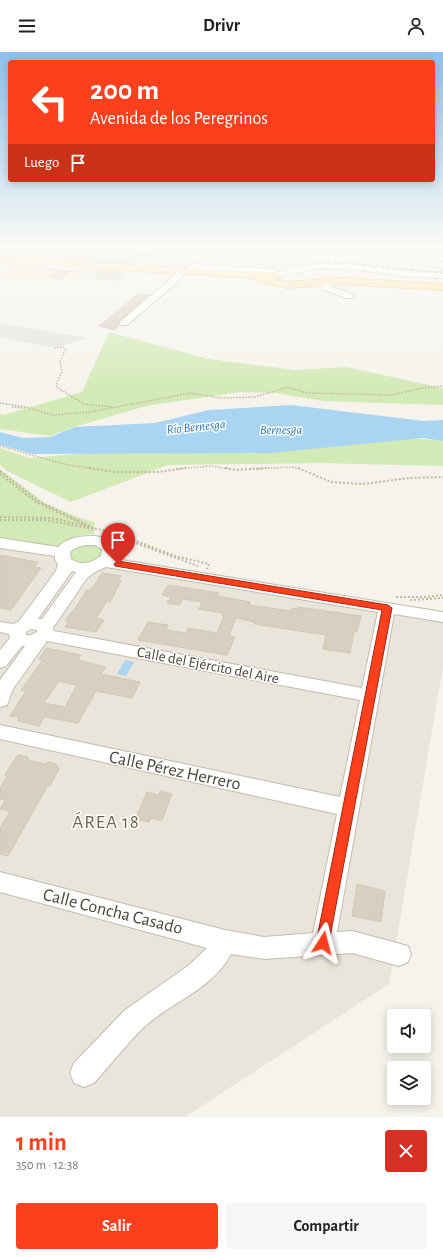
<!DOCTYPE html>
<html lang="es">
<meta charset="utf-8">
<style>
:root{--surface:#fff;--page:#f6f6f6;--text:#222;--muted:#767676;--accent:#fc3f1d}
body{margin:0;font-family:"Alegreya Sans",sans-serif;background:var(--page);color:var(--text);height:100vh;display:flex;flex-direction:column;font-size:15px;white-space:nowrap}
*{box-sizing:border-box;margin:0}
p{font-size:13px;color:var(--muted)}
.icon{flex:none;width:22px;height:22px;fill:none;stroke:currentColor;stroke-width:2;stroke-linecap:round;stroke-linejoin:round}
.map{position:relative;height:1065px;overflow:hidden}
.panel{display:flex;flex-direction:column;background:var(--surface);flex:1}
.panel>*{flex:none}
.hud{position:absolute;left:8px;top:8px;width:427px;height:122px;border-radius:4px;box-shadow:0 2px 10px #0003;background:#fc3f1d;color:#fff;overflow:hidden}
.controls{position:absolute;left:387px;top:957px;display:grid;gap:8px}
.controls a{display:grid;place-items:center;width:44px;height:44px;border-radius:4px;background:var(--surface);box-shadow:0 2px 10px #0003;font-size:20px}
.pin{position:absolute;display:grid;place-items:center;width:34px;height:34px;color:#fff;margin:-41px -17px;border-radius:50% 50% 50% 0;rotate:-45deg;box-shadow:0 0 4px #0007}
.pin .icon{rotate:45deg}
.me{position:absolute;width:44px;margin:-22px;rotate:9deg;stroke-linejoin:round;filter:drop-shadow(0 0 3px #0008)}
.turn{display:flex;align-items:center;gap:14px;height:84px;padding:0 16px;font-size:18px}
.turn .icon{width:52px;height:52px;stroke-width:2.5}
.turn b{display:block;font-size:28px;line-height:34px}
.then{display:flex;align-items:center;height:38px;padding:0 16px;background:#0003;gap:8px;font-size:15px}
.round{display:grid;place-items:center;flex:none;width:42px;height:42px;border-radius:4px;background:var(--page)}
.summary{display:flex;align-items:center;justify-content:space-between;height:68px;padding:0 16px}
h1{font-size:24px;font-weight:700;line-height:30px;color:var(--accent)}
.cta{display:flex;gap:8px;margin-top:auto;padding:8px 16px}
.cta a{flex:1;height:46px;border-radius:4px;background:var(--accent);color:#fff;font-size:16px;font-weight:700;line-height:46px;text-align:center}
.cta a+a{background:var(--page);color:var(--text)}
header{display:flex;justify-content:space-between;align-items:center;height:52px;padding:0 16px;background:var(--surface);font-size:18px;font-weight:700}
.map>svg:first-child{display:block}
</style>
<header><svg class="icon" aria-label="menu" viewBox="0 0 24 24"><path d="M4 6h16M4 12h16M4 18h16"/></svg>Drivr<svg class="icon" aria-label="person" viewBox="0 0 24 24"><circle cx="12" cy="8" r="4"/><path d="M4 21q1-7 8-7t8 7"/></svg></header>
<div class="map">
<svg width="443" height="1065" viewBox="0 0 443 1065">
<rect width="100%" height="100%" fill="#f6f3ec"/>
<path fill="#eae5da" d="M0,194H170L312,209L285,218L265,222L184,224L136,219L123,230L78,228L94,216L0,210Z
M0,486L443,560V614L389,932L185,1065H0Z"/>
<path fill="#f7ead8" d="M14,211L95,216L78,228H22L0,230V227Z"/>
<path fill="#e6e2dd" d="M401,194H443V217L383,210L410,199Z"/>
<path fill="#d2eab5" d="M325,194H363L341,202L319,198Z
M109,280L208,307L295,318L346,315L443,336V353L324,349L276,341L240,340L146,354L74,375L50,384L0,377V362L4,363L82,340Z
M271,386L423,387L443,389V414L321,411L168,413L71,450L7,419L0,413V396L29,406Z
M0,417L45,451L80,466L95,470L94,482C79,483 67,485 56,495L0,486Z
M82,492L97,493L103,498V503C91,511 84,513 71,508L69,499Z"/>
<path fill="#e5e3e0" d="M78,205L156,211L150,215L74,210Z
M0,271L88,286L55,296L0,285Z"/>
<path fill="#a9d4f2" d="M144,196L160,197L148,206L131,204Z
M291,353L424,369L443,368V389L423,386L270,401L33,402L0,393V380L23,386L50,385L75,375L155,371L209,358Z
M125,608L134,610L126,624L117,622Z"/>
<path fill="#d8cfc1" stroke="#d3c7b4" fill-rule="evenodd" d="M92,194H108L92,206H83L81,208H66L79,196H90Z
M113,205L133,207L129,211L108,210Z
M101,218L122,220L116,227L94,226Z
M55,219H61L69,220L60,228L47,225Z
M138,242L149,243L118,270L119,273L115,278L99,274Z
M0,503L38,510L34,515L41,516L11,558L0,556Z
M102,521L121,524L118,529H121L110,550L107,549L96,566L104,568L96,580L65,575L69,569H65L73,558H74L87,538H91Z
M168,533L219,541L217,544L250,550L249,553L291,559L292,556L298,557V555L361,564L357,580L354,579L350,601L323,597L326,583L254,572L255,570L236,566L229,583L235,585L227,603L138,588L148,570L168,573L166,578L186,581L188,576L217,581L224,564H222L223,561L199,557L202,550L183,547L179,553L167,551L171,545L162,543Z
M46,596L81,603L78,608L106,615L101,622L140,630L132,646L96,639L78,671L44,665L39,674L17,669L19,665L10,664L26,639L21,638L43,608L39,607ZM59,629L77,633L65,655L44,651Z
M20,703L28,705V708L44,712L48,710L56,712L59,717L50,734L48,733L8,804L0,802V776L10,759L0,757L5,748L0,747V736L7,724L5,723L16,705Z
M160,739L172,742L162,768L151,766L149,770L135,767L147,740L159,743Z
M357,832L385,839L381,870L352,864Z"/>
<g fill="none" stroke-linecap="round" stroke-linejoin="round">
<g stroke="#c2bbae" stroke-width="2">
<path id="minor" d="M440,202H443V208L439,210L443,211V217L430,213L429,211Z
M27,207H30C54,213 69,216 94,211L98,213L97,215C72,221 51,218 27,211L26,209Z
M139,210H145L146,212L140,218H134L133,216Z
M192,212L274,217L278,220C291,216 304,213 317,212C358,209 401,222 443,220V226C401,227 358,214 317,217C304,218 293,222 281,225L277,222L194,218L192,221L186,220L175,232L127,273H121L119,271L121,269L169,228L179,217L186,218L189,213Z
M328,226L332,229V235L352,242L354,244L352,246H346L324,238L323,236L324,229Z
M95,484C106,486 116,488 118,501L115,507L443,560V570L394,562L337,880L352,879L408,894L411,902L408,910L399,914L352,901L264,907L231,902C213,937 171,950 143,976C126,993 110,1013 94,1031L84,1035L74,1031L70,1021L74,1011L125,958L189,913L207,896L0,840V820L225,878L264,885L313,881L337,762L0,687V673L340,745L360,648L47,589L13,637L7,653L0,655V628L25,594H22L6,614L0,616V598L10,586L9,582L0,580V570L14,572L19,569L56,519L58,512L55,508V504L0,496V486L58,495C67,485 82,484 95,484ZM95,493L102,497L101,504C92,511 80,514 71,507L70,500C77,493 85,493 95,493ZM106,515L378,560L362,636L54,579L53,576L87,526L95,520ZM72,519L76,520L42,567H38ZM31,577L37,578V580L31,583H26V580Z"/>
</g>
<g stroke="#e6c16a" stroke-width="2">
<path id="major" d="M0,205L228,219L276,220L281,223L280,225L273,226L286,230L341,226L443,232V238L341,232L286,236L256,228L255,226L0,211Z"/>
</g>
<path stroke="#c4b79f" stroke-width="1.5" stroke-dasharray="1.5 1.5" stroke-linecap="butt" d="M54,296L63,295L65,298L60,310L62,319L56,333L58,336L84,352L112,355
M0,351L26,355L53,363L90,360L190,341L221,346L255,345L288,335L306,341L392,343L422,336L443,334
M12,355L25,356
M0,394L68,413L96,417
M176,417L211,414L231,417
M250,417L292,415L301,417"/>
<path stroke="#c4b79f" stroke-width="2" stroke-dasharray="2 2" stroke-linecap="butt" d="M89,416L114,420H158L186,416
M225,416L236,418L269,416
M298,416L331,430L363,432L409,426L443,425
M0,419L38,449L92,475
M0,422L36,450L83,472
M0,465L50,466L61,468L121,483L175,504L209,512L207,517
M0,468H45L93,477
M114,483L198,514
M396,545H426L443,543
M410,548L443,546"/>
<use href="#minor" fill="#fff" fill-rule="evenodd"/>
<use href="#major" fill="#ffe39c" fill-rule="evenodd"/>
<path stroke="#9a9a9a" stroke-width="1.5" stroke-dasharray="3 3" stroke-linecap="butt" d="M190,194L443,221"/>
</g>
<linearGradient id="sky" x2="0" y2="1"><stop stop-color="#8fc1ec"/><stop offset="0.57" stop-color="#fbfaf6"/><stop offset="1" stop-color="#fbfaf6" stop-opacity="0"/></linearGradient>
<rect width="443" height="343" fill="url(#sky)"/>
<path fill="#fc3f1d" stroke="#a42913" d="M118,509L388,553L392,556L328,896L323,898L318,896L316,891L382,558L115,514L114,512Z"/>
<g text-anchor="middle" stroke-width="3" stroke-linejoin="round" paint-order="stroke">
<g font-size="13" font-style="italic" fill="#2e7ab2" stroke="#fff">
<text transform="translate(196 374) rotate(-6)" y="5">Río Bernesga</text>
<text x="281" y="382">Bernesga</text>
</g>
<g font-size="15" fill="#4b4439" stroke="#fff">
<text transform="translate(208 613) rotate(11)" y="5">Calle del Ejército del Aire</text>
</g>
<g font-size="18" fill="#4b4439" stroke="#fff">
<text transform="translate(175 718) rotate(12)" y="6">Calle Pérez Herrero</text>
<text transform="translate(113 859) rotate(14)" y="6">Calle Concha Casado</text>
</g>
<g font-size="19" letter-spacing="1" fill="#6e6250" stroke="#fff">
<text x="106" y="776">ÁREA 18</text>
</g>
</g>
</svg>
<div class="controls">
<a><svg class="icon" aria-label="sound" viewBox="0 0 24 24"><path d="M4 9h4l5-4v14l-5-4H4zM17 9q2 3 0 6"/></svg></a>
<a><svg class="icon" aria-label="layers" viewBox="0 0 24 24"><path d="M12 4l9 5-9 5-9-5zM3 14l9 5 9-5"/></svg></a>
</div>
<div class="pin" style="left:118px;top:512px;background:#d93025"><svg class="icon" aria-label="arrive" viewBox="0 0 24 24"><path d="M6 21V4h12l-3 4 3 4H6"/></svg></div>
<svg class="me" style="left:323px;top:891px" viewBox="-20 -20 40 40"><path d="M0-17L14 15 0 8-14 15z" fill="#fc3f1d" stroke="#fff" stroke-width="4"/></svg>
<div class="hud">
<div class="turn"><svg class="icon" aria-label="left" viewBox="0 0 24 24"><path d="M17 20v-9H6M10 6l-5 5 5 5"/></svg><div><b>200 m</b>Avenida de los Peregrinos</div></div>
<div class="then">Luego<svg class="icon" aria-label="arrive" viewBox="0 0 24 24"><path d="M6 21V4h12l-3 4 3 4H6"/></svg></div>
</div>
</div>
<section class="panel">
<div class="summary"><div><h1>1 min</h1><p>350 m · 12:38</p></div><a class="round" style="background:#d93025;color:#fff"><svg class="icon" aria-label="close" viewBox="0 0 24 24"><path d="M6 6l12 12M18 6L6 18"/></svg></a></div>
<div class="cta"><a>Salir</a><a>Compartir</a></div>
</section>
